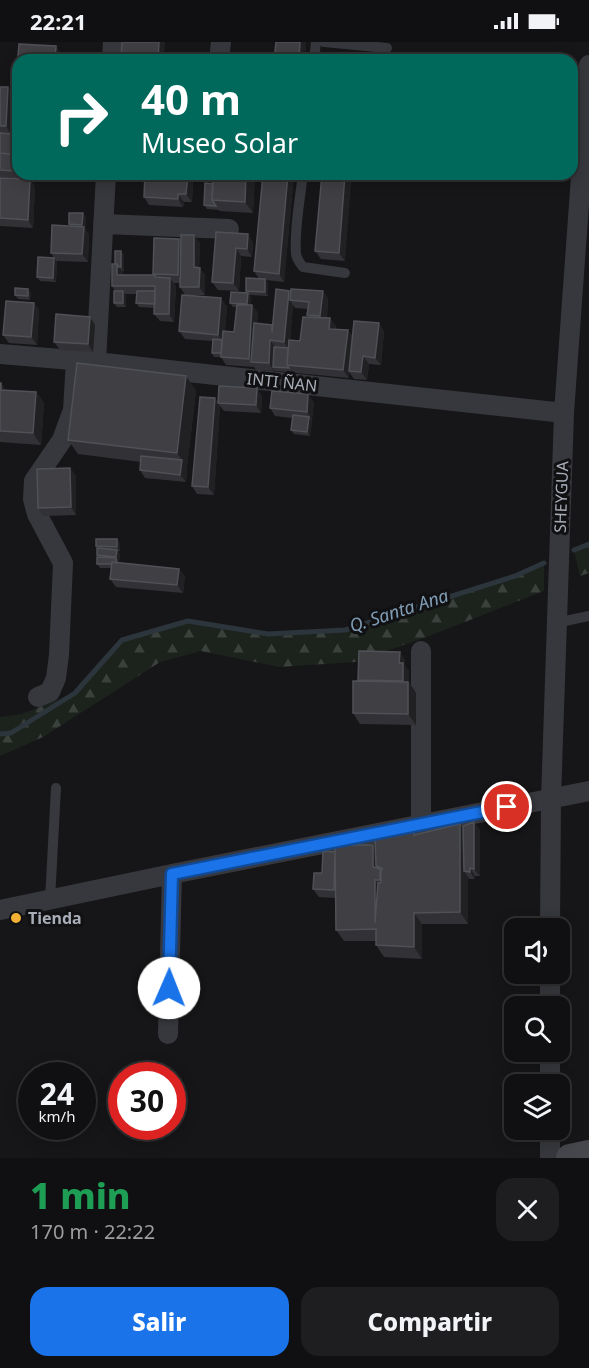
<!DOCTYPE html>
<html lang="es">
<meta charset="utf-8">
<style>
:root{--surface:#101012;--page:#1e1e20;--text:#f1f3f6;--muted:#9c9d9f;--line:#303032;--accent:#1a73e8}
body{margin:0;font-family:"Noto Sans",sans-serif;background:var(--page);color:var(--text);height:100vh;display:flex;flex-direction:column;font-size:22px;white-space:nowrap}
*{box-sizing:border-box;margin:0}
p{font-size:20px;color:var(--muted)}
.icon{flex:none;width:33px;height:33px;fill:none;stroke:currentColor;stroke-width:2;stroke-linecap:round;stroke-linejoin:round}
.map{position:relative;height:1116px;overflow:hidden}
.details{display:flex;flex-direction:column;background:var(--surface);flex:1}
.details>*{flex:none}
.guide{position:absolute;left:12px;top:12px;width:566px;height:126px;border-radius:18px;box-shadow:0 3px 15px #0003,0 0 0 2px var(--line);background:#00695c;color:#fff;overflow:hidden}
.buttons{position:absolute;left:504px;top:876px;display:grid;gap:12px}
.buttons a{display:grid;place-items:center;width:66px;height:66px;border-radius:12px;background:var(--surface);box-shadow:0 3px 15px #0003,0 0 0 2px var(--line);font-size:30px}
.speed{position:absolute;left:18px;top:1020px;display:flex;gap:12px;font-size:30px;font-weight:700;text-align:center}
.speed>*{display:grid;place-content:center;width:78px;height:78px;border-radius:50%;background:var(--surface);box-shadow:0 3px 15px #0003,0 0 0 2px var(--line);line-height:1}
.speed small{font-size:15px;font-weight:400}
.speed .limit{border:9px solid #d22;background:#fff;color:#111}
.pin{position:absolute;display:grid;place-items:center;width:51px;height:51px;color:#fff;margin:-26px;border:3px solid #fff;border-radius:50%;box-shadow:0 2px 6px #0007}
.me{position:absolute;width:66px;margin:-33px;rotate:1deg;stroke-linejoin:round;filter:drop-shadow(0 0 4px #0008)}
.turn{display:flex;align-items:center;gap:21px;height:126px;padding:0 30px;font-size:27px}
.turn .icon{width:78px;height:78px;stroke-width:2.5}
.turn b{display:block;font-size:42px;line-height:51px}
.round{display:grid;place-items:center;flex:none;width:63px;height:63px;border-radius:18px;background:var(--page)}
.headline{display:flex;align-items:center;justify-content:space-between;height:102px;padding:0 30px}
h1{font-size:36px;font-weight:800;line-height:45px;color:#1e9e55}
.cta{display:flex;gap:12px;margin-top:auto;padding:12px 30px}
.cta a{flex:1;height:69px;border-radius:18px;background:var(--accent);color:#fff;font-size:24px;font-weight:800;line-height:69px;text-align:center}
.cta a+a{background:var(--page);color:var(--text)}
.status{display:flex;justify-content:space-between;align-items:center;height:42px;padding:0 30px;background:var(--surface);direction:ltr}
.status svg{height:16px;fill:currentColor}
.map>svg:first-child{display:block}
</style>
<div class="status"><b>22:21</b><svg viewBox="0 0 49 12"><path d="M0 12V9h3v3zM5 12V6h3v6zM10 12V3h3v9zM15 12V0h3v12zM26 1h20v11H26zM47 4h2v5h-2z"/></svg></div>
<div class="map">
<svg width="589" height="1116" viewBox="0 0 589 1116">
<defs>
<pattern id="forest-firs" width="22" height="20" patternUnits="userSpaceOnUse" patternTransform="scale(1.5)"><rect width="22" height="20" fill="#1c231d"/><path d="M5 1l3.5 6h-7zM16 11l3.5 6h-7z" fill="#3a403c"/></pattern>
</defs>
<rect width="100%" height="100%" fill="#161618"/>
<path fill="url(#forest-firs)" d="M589,502V531L580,534L574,508Z
M544,521V549L424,596L355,620L279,625L201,609L160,620L43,695L0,714V675L22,672L75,651L122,598L188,579L268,592L345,588L515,534Z"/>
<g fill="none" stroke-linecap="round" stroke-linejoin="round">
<path stroke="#2c353c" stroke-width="5" d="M574,508L589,502
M0,692L11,691L75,651L122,598L188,579L268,592L345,588L515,534L544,521"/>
<path stroke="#37383d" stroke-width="10" d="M324,0L387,6
M314,18L316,0
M303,132C300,157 294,188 296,212C297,218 300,221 303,225L345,231
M556,581L589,574
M50,858L56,746"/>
<path stroke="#37383d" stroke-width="20" d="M112,18L113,0
M219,18L221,0
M103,182L229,187
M0,312L96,320L564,371
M96,320L106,132
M421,609V783
M38,655L50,650L56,636L59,613L63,521L37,472L33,457L34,439L62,398L73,368L76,318
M0,868L172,832L589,749
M550,886L551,757L564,371L589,23
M550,964V932
M168,992L172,832
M550,1042V1010
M550,1116V1088"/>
<path stroke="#45474d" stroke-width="28" d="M570,1116L589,1112"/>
</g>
<path fill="#323236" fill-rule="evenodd" d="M19,2L56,4L61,12V18H18V75L13,69Z
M0,45L14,53L11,92L15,96L14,112L18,137H30L35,145L33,186L0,184V136H15L0,135Z
M23,132H82L81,140L51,138L49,136V138L26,136Z
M145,132H191L193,137L192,160H184L183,165L149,163L144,155Z
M255,132L253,171L220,169L219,168L207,167L204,163L213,142Z
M263,132H294L284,240L266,238L268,241V254L249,253L251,255L250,263H252L258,271L257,282L272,283L273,284L289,249L290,251L323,249L328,257L327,276L336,284L335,287L348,288L353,295L384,289L381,323L369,322L367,338L354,337L349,330V336L275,329L274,328V329L256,328L254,325L226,323L221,315H214L212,311V299L185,297L179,289L185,253L180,245V241H174L176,244L174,280L160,279L154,272L155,266L139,265L136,261V252H125L126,265H117L114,261L115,249L112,244L115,222L121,209L124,213V229H122L123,233H153L179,197L181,199L194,193L200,201L199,226L205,233V253H188L227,264L225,289L234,290L236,265H233L230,261L247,251L246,249L259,237L254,229ZM293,263L295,266L308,267L307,273L309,275L300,299L290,298Z
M322,132L345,219L321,217L315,209Z
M83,171L86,175L85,187L89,192L88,220L57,219L56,240L40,239L37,235L54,216L51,211L70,184L69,182Z
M216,190L253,200L252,215L241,214L239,249L218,248L212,240Z
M31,251L30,258L18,257L15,253Z
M34,261L39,268L37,303L9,301L3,293Z
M95,283L93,310L60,308L54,300Z
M186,334L196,349L187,424L186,440L145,436L140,428L141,420L78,412L68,398Z
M0,341H1L6,348L36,350L44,361L41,403L0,400Z
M257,346L262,354L261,371L224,369L220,364L214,453L197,452L192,444L215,356L218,361Z
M314,360L310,394L294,392L291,388L292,376L275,374L270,366Z
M70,426L76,434V473L43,474L38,466Z
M120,501V509H118L120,512L119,519L118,518L119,521L185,534L183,551L116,545L110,537L111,526H100L97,522L98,515L97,513V506L96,504Z
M405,618V624L409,629V640L416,651V683L360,682L353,671L359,639L358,638Z
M474,780L480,788V834H475V837H469L468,835V882H422V917L384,915L376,903V899H344L336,888L335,856L319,855L313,847L322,831L335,810L373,803L376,806L414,790L416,793L460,782L463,787Z"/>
<path fill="#212124" d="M159,0H165L164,18H158Z
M300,0H306L305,18H299Z
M56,4L61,12V18H55Z
M8,45L14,53L11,92L6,84Z
M12,92L15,96L13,119L10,115Z
M15,113L18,117V137L13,129Z
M76,132H82L81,140Z
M188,132H191L193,137L192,160L186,152Z
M246,132H255L253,171L245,160Z
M288,132H294L284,240L279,232Z
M345,132H352L345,219L339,211Z
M30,137L35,145L33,186L28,178Z
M178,152L184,160L183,165L178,157Z
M83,171L86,175L85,187L82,183Z
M84,185L89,192L88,220L82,212Z
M248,192L253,200L252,215L247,207Z
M194,193L200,201L199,233L194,225Z
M179,197L185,204L184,241L178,233Z
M236,206L241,214L239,249L233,241Z
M121,209L124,213V229L121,225Z
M54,216L57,220L56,240L53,236Z
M117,222L123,230V240L117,233Z
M200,226L205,233V253L199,245Z
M170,236L176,244L174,280L169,272Z
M265,237L268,241V254L265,250Z
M28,247L31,251L30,258L28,254Z
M123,249L126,253V265L123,261Z
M289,249L294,256L290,258L293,263L289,308L284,300Z
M323,249L328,257L326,282L320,274Z
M248,251L251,255L250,266L247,262Z
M221,256L227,264L224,299H223L218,293Z
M34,261L39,268L37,303L31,295Z
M252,263L258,271L254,320H251L254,325L249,317Z
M90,275L95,283L93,310L88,302Z
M330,276L336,284L335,294L329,287Z
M379,281L384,289L381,323L375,316Z
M348,288L353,296L349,336L343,328Z
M270,298L276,306L273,325L274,329L269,321Z
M363,314L369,322L367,338L361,330Z
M186,334L196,349L187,424L186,440L180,433L182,418L177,411Z
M1,341L9,352L1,348Z
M257,346L262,354L261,371L256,363Z
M36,350L44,361L41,403L33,391Z
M308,352L314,360L312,378L307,370Z
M215,356L220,364L214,453L208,445Z
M309,375L312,379L310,394L307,390Z
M70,426L76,434V473L71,465Z
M117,497L120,501V509L117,505Z
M117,508L120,512L119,519L116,515Z
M179,527L185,534L183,551L177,543Z
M400,610L405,618V624L409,629V640L416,651V683L408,672L399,621Z
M474,780L480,788V834L474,827Z
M460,782L468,793L464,829L468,835V882L460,870Z
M373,803L381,814L376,824L380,829V827L388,838V850L380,838L373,825Z
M470,826L475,834V837L470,830Z
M375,838L383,850L375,881Z
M414,871L422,882V917L414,905Z"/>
<path fill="#3f3f44" stroke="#4f5156" stroke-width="1.5" d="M122,0H159L158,18H121Z
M276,0H300L299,18H274Z
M19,2L56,4L55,18H18V69H13Z
M0,45H8L6,84H0Z
M0,91L12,92L11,112L0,111Z
M0,111L15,113L13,129L0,128Z
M23,132H46V134Z
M145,132H188L186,152H178V157L144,155Z
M213,132H246L245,160L212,158Z
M263,132H288L279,232L254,229Z
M322,132H345L339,211L315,209Z
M0,136L30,137L28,178L0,176Z
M205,141L213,142L212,158L216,164L204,163Z
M69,171H83L82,183L69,182Z
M52,183L84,185L82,212L51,211Z
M216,190L248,192L247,207L236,206L233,241L212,240Z
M181,193H194V225L200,226L199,245H180Z
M154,196L179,197L178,233L153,232Z
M115,209H121V225H119L117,222H115Z
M38,215L54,216L53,236L37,235Z
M112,222H117V233H155V235L170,236L169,272H154L155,244H112Z
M246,236L265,237V250L246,249Z
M15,246L28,247V254L15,253Z
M276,247L289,249L284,300L270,298L269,321L251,320L254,281L272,283V290Z
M291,247L323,249L320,274L307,273L309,260L290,258Z
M114,249H123V261H114Z
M137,249H155V262L136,261Z
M231,250L248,251L247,262L230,261Z
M182,253L221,256L218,293L179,289Z
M6,259L34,261L31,295L3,293Z
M237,263H252L249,317L221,315L223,289L234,290Z
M56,272L90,275L88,302L54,300Z
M303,275L330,276L329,287L348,288L343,328L287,323L289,298L300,299Z
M354,279L379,281L375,316L363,314L361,330L349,329Z
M213,297L222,298L221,311H212Z
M274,305L288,306L287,323L289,326L273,325Z
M77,321L186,334L177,411L68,398Z
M0,341H1V348L36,350L33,391L0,389Z
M219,344L257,346L256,363L218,361Z
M272,349L308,352L307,370L270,366Z
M200,355L215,356L208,445L192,444Z
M293,373L309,375L307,390L291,388Z
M141,414L182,418L180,433L140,428Z
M70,426L71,465L38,466L37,427Z
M96,497H117V505L96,504Z
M97,506L117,508L116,515L97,513Z
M97,515L116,516V521L112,520L111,522H97Z
M112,520L179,527L177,543L110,537Z
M359,609L400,610L399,621H403V639L358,638Z
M353,639L408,640V672L353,671Z
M474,780V827L470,826V830L464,829L463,784Z
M460,782V870L414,871V905L376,903V887L336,888L335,803H373V825L380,827V838H375V881L378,841H381V827H383L376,824L375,796L414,790V793Z
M323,809L335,810L334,848L313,847L314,831H322Z"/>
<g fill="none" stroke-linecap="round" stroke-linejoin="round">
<g stroke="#114b97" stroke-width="15">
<path id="route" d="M169,946L172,832L507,765"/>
</g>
<use href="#route" stroke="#1a73e8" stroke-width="10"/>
</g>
<circle fill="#f2b134" stroke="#111113" stroke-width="2" cx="16" cy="876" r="6"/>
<g text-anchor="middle" stroke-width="6" stroke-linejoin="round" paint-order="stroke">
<g font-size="16" fill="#a8adb8" stroke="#111113">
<text transform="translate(282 340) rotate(6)" y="6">INTI ÑAN</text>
<text transform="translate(561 455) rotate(-88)" y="6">SHEYGUA</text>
</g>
<g font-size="16" font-weight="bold" fill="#a8adb8" stroke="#111113" text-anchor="start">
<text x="28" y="882">Tienda</text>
</g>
<g font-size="18" font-style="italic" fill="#7f9bb3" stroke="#111113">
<text transform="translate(399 569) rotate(-18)" y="6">Q. Santa Ana</text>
</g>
</g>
</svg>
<div class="buttons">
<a><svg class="icon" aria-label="sound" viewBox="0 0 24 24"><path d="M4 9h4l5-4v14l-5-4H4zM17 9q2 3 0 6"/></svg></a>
<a><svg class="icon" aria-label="search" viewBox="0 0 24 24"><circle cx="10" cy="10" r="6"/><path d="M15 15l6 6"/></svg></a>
<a><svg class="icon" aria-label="layers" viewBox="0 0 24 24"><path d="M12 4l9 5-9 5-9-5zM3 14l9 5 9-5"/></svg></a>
</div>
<div class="speed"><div>24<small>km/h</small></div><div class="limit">30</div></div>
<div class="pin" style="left:507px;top:765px;background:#d93025"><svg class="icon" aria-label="arrive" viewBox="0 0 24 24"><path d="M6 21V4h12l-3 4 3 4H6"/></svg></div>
<svg class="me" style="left:169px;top:946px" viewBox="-20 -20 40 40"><circle r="19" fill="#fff"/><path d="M0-13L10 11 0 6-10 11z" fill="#1a73e8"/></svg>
<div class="guide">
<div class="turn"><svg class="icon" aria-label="right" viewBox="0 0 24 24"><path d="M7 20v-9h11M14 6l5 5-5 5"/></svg><div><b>40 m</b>Museo Solar</div></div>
</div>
</div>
<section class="details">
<div class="headline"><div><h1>1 min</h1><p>170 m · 22:22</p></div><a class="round"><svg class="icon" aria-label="close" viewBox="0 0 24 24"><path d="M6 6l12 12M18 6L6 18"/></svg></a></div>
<div class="cta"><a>Salir</a><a>Compartir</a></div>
</section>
